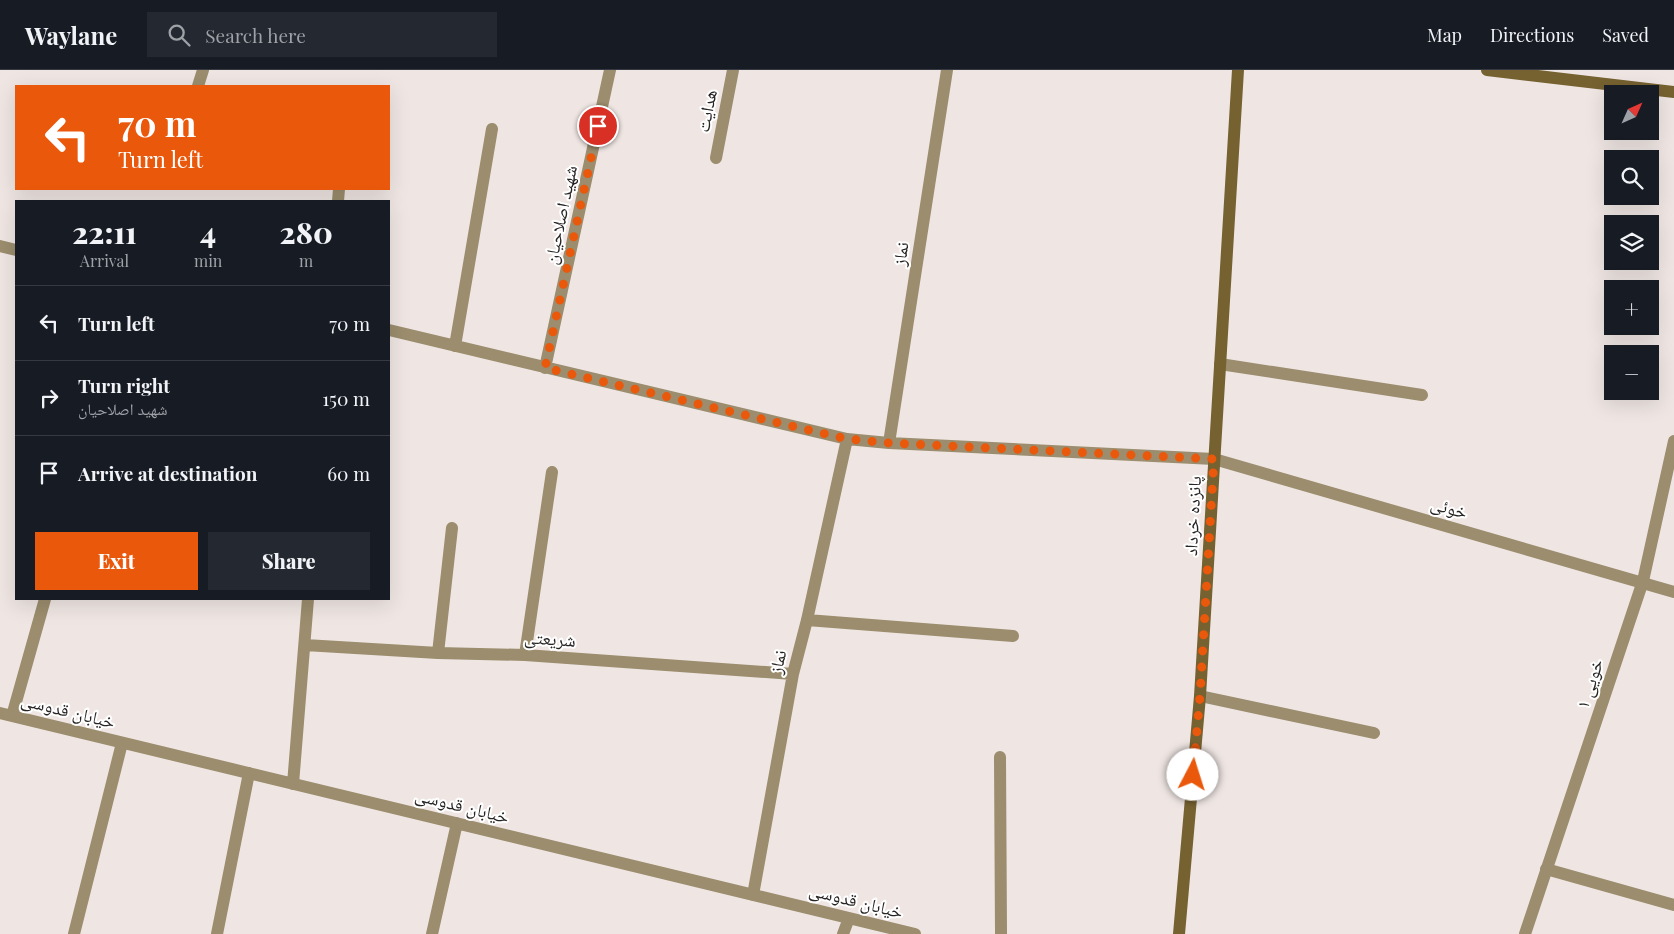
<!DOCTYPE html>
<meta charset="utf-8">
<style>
:root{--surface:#171b24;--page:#242831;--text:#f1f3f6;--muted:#9ea1a6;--line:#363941;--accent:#ea580c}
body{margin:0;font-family:"Playfair Display","Noto Naskh Arabic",serif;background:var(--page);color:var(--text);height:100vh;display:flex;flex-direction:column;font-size:19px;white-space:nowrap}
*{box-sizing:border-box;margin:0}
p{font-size:16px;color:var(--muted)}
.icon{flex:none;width:28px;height:28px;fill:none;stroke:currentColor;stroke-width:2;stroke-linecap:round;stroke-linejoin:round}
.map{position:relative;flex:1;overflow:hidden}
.side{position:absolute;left:15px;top:130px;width:375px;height:400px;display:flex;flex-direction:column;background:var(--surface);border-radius:0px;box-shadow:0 5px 20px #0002}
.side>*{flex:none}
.hud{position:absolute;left:15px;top:15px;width:375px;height:105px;border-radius:0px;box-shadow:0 5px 20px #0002;background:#ea580c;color:#fff;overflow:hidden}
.needle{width:32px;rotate:45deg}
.fabs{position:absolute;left:1604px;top:15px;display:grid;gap:10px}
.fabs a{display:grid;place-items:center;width:55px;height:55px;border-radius:0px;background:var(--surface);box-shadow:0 5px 20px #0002;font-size:25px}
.pin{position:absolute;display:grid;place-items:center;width:42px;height:42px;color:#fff;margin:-21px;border:2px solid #fff;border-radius:50%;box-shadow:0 1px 5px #0007}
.me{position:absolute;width:55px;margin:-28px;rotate:5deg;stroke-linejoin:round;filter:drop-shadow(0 0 4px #0008)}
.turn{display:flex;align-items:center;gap:18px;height:105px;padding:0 20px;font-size:22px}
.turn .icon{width:65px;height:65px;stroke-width:2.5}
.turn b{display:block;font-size:35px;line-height:42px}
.eta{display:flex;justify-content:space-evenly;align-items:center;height:85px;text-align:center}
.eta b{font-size:30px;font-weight:800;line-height:35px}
.primary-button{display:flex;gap:10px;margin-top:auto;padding:10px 20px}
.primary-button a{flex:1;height:58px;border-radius:0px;background:var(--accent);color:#fff;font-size:20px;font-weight:800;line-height:58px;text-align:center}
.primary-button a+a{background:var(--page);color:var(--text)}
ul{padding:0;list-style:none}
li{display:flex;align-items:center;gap:15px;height:75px;padding:0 20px;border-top:1px solid var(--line)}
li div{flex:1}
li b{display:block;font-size:19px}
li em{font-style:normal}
header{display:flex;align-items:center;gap:30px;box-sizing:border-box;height:70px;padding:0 25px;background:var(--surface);border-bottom:1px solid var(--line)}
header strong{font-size:24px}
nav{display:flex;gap:28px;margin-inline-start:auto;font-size:18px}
.search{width:350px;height:45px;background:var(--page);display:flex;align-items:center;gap:12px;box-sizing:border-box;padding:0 18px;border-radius:0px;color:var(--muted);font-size:19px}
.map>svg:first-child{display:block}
</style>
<header>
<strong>Waylane</strong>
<div class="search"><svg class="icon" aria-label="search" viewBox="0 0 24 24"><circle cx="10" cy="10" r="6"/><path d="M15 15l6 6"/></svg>Search here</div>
<nav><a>Map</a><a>Directions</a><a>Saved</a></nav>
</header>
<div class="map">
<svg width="1674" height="864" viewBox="0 0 1674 864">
<rect width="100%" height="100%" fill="#efe6e3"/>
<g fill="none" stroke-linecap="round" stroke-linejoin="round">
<path stroke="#9b8d6d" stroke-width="12" d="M198,16L203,0
M716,88L733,0
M338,131L339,119
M0,176L16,180
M389,260L847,369L889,373L1214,389L1674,522
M455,276L492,59
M1220,294L1422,325
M545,298L610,0
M889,373L947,0
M807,550L1013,566
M305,575L438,583L525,585L793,604
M438,583L452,458
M525,585L552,402
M1200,626L1374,663
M0,643L915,864
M12,646L45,529
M1000,687L1001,864
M293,714L308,529
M1546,799L1674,835
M753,825L793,604L807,550L847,369
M74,864L122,673
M217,864L249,703
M432,864L457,753
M843,864L849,848
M1525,864L1643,511L1674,371"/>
<path stroke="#766130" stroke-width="12" d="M1487,0L1674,22
M1179,864L1200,626L1238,0"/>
</g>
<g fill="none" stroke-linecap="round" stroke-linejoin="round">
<path stroke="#ea580c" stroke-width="9" stroke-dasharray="0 16.2" d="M598,56L545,298L847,369L889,373L1214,389L1200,626L1193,705"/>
</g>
<g text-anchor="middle" stroke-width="4" stroke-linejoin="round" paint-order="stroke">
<g font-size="18" fill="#272423" stroke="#fff">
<text transform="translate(707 41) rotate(-79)" y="6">هدایت</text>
<text transform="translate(561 145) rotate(-78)" y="6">شهید اصلاحیان</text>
<text transform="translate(901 184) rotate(-81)" y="6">نماز</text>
<text transform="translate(1449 438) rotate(16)" y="6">خوئی</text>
<text transform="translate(1193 446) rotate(-87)" y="6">پانزده خرداد</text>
<text transform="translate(550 569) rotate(4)" y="6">شریعتی</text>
<text transform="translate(778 592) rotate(-77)" y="6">نماز</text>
<text transform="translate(1590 614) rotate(-72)" y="6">خویی ۱</text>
<text transform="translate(68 641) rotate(14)" y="6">خیابان قدوسی</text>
<text transform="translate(462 736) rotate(14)" y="6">خیابان قدوسی</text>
<text transform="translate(856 831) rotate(14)" y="6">خیابان قدوسی</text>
</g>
</g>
</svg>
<div class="fabs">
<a><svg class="needle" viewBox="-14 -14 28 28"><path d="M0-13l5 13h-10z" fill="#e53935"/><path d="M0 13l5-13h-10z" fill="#9ea1a6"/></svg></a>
<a><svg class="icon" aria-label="search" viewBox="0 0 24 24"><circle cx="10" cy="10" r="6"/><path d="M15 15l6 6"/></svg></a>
<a><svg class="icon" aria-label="layers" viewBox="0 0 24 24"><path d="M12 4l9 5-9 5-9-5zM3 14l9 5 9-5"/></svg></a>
<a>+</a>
<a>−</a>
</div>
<div class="pin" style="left:598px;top:56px;background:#d93025"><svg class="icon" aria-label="arrive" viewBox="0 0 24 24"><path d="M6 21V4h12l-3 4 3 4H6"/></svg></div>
<svg class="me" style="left:1193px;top:705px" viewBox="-20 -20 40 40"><circle r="19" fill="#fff"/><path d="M0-13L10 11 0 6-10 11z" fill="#ea580c"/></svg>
<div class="hud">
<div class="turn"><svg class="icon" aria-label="left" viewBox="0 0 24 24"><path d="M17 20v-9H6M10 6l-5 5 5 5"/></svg><div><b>70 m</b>Turn left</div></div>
</div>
<section class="side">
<div class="eta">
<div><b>22:11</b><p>Arrival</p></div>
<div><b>4</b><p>min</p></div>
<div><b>280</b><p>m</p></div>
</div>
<ul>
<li><svg class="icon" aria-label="left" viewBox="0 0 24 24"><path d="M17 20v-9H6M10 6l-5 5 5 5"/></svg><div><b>Turn left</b></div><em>70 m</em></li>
<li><svg class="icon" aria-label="right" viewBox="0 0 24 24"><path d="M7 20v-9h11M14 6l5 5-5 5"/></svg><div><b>Turn right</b><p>شهید اصلاحیان</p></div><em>150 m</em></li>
<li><svg class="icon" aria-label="arrive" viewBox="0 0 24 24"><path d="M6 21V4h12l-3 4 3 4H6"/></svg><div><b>Arrive at destination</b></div><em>60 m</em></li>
</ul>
<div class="primary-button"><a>Exit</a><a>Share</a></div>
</section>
</div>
